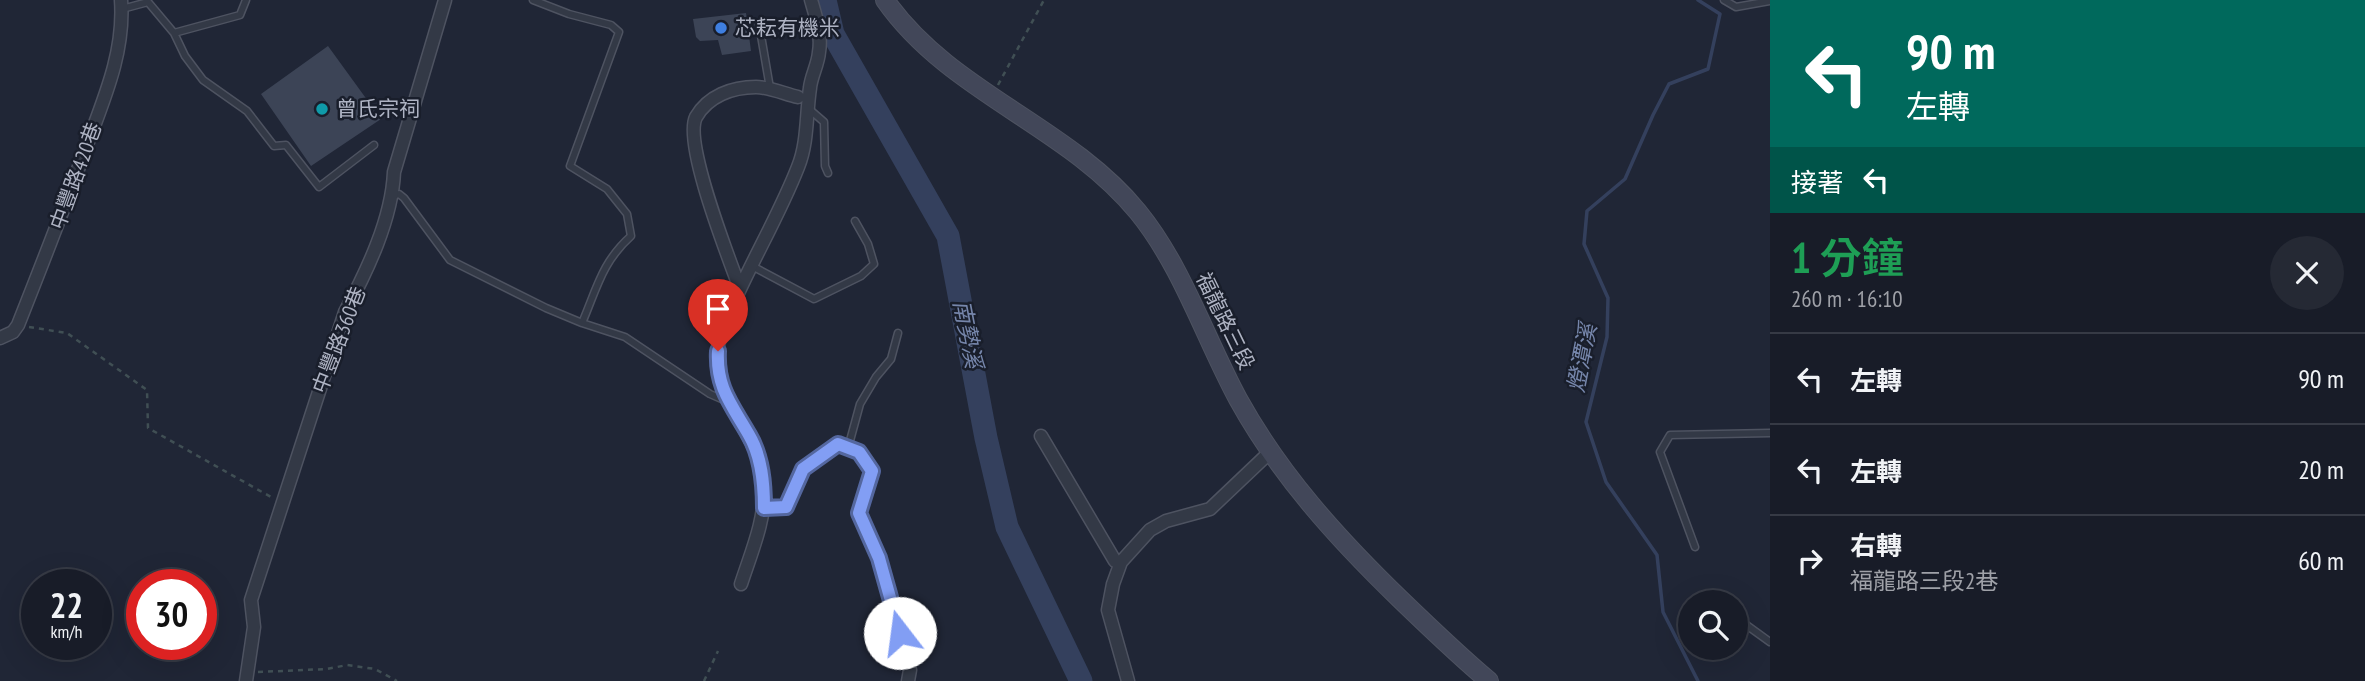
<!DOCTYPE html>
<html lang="zh-TW">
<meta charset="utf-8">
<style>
:root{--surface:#181c28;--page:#252934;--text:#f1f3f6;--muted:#9fa1a8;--line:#363a45}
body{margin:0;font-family:"PT Sans Narrow","Noto Sans TC",sans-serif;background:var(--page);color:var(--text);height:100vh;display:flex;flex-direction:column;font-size:26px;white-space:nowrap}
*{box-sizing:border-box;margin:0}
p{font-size:23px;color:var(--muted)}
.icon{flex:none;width:38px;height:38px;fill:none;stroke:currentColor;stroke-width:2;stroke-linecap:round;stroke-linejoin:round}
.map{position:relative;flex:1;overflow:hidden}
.panel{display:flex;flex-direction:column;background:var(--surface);width:595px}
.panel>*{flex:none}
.guide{background:#00695c;color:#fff;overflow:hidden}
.buttons{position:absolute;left:1678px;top:590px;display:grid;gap:14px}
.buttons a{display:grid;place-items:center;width:70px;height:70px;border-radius:50%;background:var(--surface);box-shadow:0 7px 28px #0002,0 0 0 2px var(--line);font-size:35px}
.speed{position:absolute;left:21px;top:569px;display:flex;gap:14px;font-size:35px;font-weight:700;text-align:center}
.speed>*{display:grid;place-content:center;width:91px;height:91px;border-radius:50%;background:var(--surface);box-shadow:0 7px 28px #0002,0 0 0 2px var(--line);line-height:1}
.speed small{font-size:18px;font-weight:400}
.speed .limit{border:10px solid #d22;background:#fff;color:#111}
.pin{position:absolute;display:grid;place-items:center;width:60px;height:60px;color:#fff;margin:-72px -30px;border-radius:50% 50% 50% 0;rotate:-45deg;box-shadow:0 0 7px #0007}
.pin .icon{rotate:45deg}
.me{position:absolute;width:77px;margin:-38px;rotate:345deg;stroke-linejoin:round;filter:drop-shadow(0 0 5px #0008)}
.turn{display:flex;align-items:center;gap:24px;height:147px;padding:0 21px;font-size:32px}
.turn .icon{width:91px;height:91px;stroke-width:2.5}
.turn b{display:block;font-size:49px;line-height:60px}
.then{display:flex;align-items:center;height:66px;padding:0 21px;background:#0003;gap:14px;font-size:26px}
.round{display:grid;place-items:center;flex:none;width:74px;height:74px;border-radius:37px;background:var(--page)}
.summary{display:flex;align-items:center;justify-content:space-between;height:119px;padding:0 21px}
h1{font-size:42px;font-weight:600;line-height:52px;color:#1e9e55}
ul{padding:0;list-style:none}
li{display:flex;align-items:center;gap:21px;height:91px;padding:0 21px;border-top:2px solid var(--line)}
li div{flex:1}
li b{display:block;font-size:26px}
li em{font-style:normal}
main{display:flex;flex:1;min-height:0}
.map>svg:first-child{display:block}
</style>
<main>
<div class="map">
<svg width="1770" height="681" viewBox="0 0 1770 681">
<rect width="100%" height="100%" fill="#202636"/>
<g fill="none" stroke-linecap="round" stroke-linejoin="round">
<path stroke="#34405d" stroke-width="3.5" d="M1698,681L1663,612L1657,555L1606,482L1586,422L1607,337L1608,298L1584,244L1587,211L1625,179L1653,115L1669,84L1708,69L1720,14L1698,0"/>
<path stroke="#34405d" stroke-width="23" d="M825,0L833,34L948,236L986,438L1007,527L1081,681"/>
</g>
<path fill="#3c4456" d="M746,13L751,51L722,55L718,40L700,41L696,37L693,19Z
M328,46L381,119L311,166L261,94Z"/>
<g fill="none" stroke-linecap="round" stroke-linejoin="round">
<g stroke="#4e5361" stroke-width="9">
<path id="service" d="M533,0L569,14L611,25L619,32L570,166L607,189L627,214L631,236C602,262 597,288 582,323
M1724,0L1736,7L1770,1
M122,9L148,2L174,33L240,15L246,0
M759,24L770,88
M174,33L185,56L203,80L247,111L274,146L286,145L319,187L374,145
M809,109L824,122L825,166L828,173
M393,196L399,194L404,198L450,260L546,308L582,323L625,337L710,394L726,401
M752,266L814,299L861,276L874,264L868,244L855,221
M848,448L860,404L876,377L891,359L898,333
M1695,547L1660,452L1670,435L1770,433
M1745,624L1770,642"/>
</g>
<g stroke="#4e5361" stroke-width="15">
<path id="minor" d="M740,289C729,258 683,143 696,117C708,96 732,87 756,87C769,87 785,94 798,97
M0,338L13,332L18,325C41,267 64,209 85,150C103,101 125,53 121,0
M1041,436L1115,561L1121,562L1150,530L1166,521L1210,509L1270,452
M764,508L787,507L803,469L838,444L859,452L872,471L859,513L879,558L910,670L908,681
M1121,562L1113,584L1108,610L1128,681
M741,584C751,553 766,519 764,486C761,429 704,396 720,337C723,325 730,313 734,302C754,257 780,213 798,167C808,143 806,114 810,88C811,76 818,65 819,52C822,35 816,17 811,0
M246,681L254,627L251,600L345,312C367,271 392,219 394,172L445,0"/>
</g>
<g stroke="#4e5361" stroke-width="20">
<path id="secondary" d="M885,0C950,93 1067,125 1138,212C1182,266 1205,338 1238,399C1280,475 1337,538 1400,599C1429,627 1458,655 1489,681"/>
</g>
<path stroke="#404f54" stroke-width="2.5" stroke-dasharray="5 5" stroke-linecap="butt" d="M998,85L1044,0
M29,327L67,333L147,390L148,428L271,497
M258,672L327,669L347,665L375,669L397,681
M704,681L718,651"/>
<use href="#service" stroke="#333946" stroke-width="6"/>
<use href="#minor" stroke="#333946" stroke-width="12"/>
<use href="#secondary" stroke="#424759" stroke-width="18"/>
</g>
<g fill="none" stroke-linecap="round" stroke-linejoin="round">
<g stroke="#54679f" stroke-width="18">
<path id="route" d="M718,351C716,388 732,405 749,435C762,457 764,484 764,508L786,507L803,469L838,444L859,452L872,471L859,513L879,558L900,633"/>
</g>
<use href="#route" stroke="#829ef4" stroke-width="12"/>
</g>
<circle fill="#3f7fe0" stroke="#191e2b" stroke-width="2.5" cx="721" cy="28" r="7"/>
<circle fill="#0f9aa8" stroke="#191e2b" stroke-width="2.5" cx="322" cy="109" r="7"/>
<g text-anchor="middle" stroke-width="5" stroke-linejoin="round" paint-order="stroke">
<g font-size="21" fill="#aeb3c3" stroke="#191e2b" text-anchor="start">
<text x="735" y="35">芯耘有機米</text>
<text x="336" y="116">曾氏宗祠</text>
</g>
<g font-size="21" fill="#aeb3c3" stroke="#191e2b">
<text transform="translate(76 176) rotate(-70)" y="7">中豐路420巷</text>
<text transform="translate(1225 321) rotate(64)" y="7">福龍路三段</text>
<text transform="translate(339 340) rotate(-69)" y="7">中豐路360巷</text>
</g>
<g font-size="23" font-style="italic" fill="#7686ab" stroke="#191e2b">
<text transform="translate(968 334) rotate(79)" y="8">南勢溪</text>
<text transform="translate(1582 358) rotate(-79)" y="8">燈潭溪</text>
</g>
</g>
</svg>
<div class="buttons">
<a><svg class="icon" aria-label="search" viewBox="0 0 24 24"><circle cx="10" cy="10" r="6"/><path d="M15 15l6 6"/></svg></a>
</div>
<div class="speed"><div>22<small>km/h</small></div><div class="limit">30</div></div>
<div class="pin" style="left:718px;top:351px;background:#d93025"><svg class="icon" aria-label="arrive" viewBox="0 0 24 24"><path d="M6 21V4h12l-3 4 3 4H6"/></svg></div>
<svg class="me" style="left:900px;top:633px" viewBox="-20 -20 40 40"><circle r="19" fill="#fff"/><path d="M0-13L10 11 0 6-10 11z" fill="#829ef4"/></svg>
</div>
<section class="panel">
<div class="guide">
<div class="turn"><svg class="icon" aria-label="left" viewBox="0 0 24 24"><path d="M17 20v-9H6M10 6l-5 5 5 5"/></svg><div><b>90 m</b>左轉</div></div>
<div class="then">接著<svg class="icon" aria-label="left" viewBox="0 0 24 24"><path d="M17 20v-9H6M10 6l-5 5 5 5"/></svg></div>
</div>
<div class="summary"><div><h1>1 分鐘</h1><p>260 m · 16:10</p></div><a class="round"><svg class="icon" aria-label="close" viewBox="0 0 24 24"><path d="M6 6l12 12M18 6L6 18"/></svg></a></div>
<ul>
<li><svg class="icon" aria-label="left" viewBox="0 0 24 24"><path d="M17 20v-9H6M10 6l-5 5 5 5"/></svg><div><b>左轉</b></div><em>90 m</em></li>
<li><svg class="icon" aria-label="left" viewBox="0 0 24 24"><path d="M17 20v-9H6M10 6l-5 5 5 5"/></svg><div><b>左轉</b></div><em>20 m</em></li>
<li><svg class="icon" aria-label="right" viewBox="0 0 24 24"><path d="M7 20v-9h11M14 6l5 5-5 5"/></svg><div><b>右轉</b><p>福龍路三段2巷</p></div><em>60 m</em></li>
</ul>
</section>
</main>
